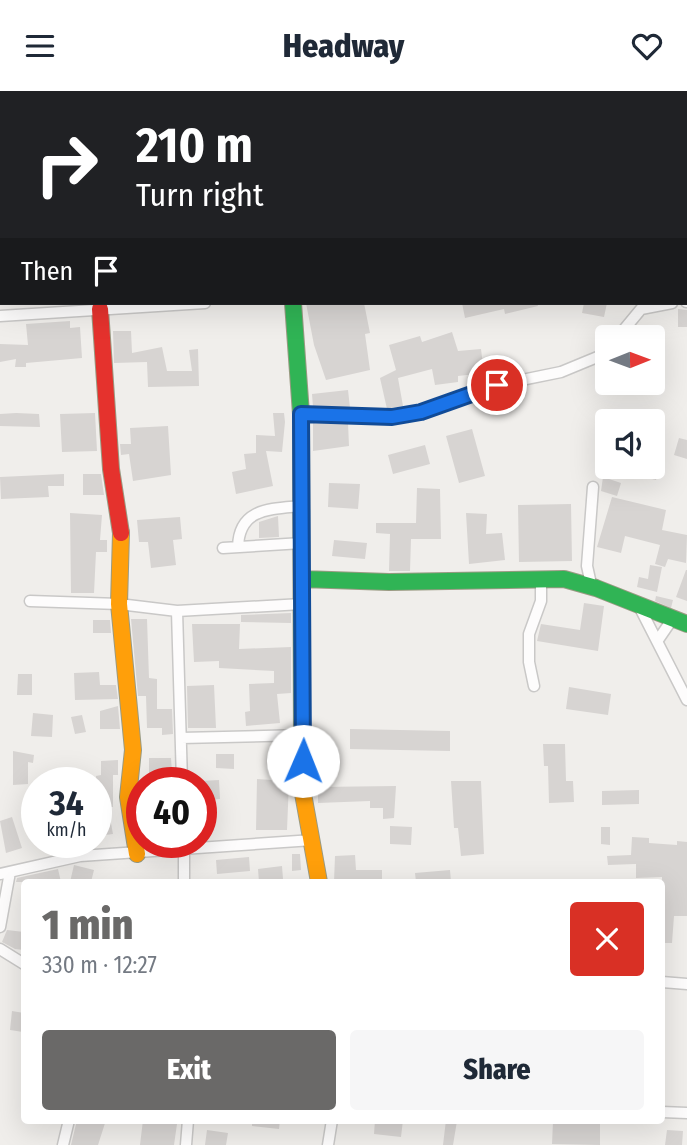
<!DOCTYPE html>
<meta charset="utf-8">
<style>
:root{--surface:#fff;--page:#f6f6f7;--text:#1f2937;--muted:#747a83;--accent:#6a6968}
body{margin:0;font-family:"Fira Sans Condensed",sans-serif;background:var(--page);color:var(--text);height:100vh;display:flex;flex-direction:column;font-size:26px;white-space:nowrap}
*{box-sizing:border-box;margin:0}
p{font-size:23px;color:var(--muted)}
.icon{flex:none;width:38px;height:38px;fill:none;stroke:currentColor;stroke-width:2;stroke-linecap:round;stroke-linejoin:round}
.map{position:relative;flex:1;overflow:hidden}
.side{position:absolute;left:21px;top:788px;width:644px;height:245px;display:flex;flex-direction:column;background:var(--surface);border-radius:7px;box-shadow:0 7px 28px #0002}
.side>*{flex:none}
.guide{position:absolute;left:0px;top:0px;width:688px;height:214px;box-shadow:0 7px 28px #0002;background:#202124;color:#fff;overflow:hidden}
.needle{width:46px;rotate:89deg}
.fabs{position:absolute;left:595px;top:234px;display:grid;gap:14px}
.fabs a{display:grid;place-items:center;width:70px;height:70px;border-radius:7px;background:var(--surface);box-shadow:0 7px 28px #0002;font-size:35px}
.speed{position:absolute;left:21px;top:676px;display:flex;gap:14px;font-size:35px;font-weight:700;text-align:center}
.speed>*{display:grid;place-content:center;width:91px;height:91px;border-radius:50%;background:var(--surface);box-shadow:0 7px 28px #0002;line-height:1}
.speed small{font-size:18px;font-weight:400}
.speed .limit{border:10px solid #d22;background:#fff;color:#111}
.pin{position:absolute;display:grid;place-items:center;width:60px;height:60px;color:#fff;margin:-30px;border:4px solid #fff;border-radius:50%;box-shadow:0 2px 7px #0007}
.me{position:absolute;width:77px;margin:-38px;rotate:1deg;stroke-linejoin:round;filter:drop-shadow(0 0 5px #0008)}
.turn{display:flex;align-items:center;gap:24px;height:147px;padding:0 21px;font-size:32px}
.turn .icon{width:91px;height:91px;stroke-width:2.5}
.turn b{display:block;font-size:49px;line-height:60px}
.then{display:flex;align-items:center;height:66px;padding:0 21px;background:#0003;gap:14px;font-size:26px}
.round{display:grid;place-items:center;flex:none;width:74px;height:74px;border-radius:7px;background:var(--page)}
.overview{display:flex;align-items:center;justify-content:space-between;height:119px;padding:0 21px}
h1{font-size:42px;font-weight:800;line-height:52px;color:var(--accent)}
.cta{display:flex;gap:14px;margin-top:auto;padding:14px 21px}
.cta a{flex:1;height:80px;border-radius:7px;background:var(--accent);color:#fff;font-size:28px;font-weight:800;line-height:80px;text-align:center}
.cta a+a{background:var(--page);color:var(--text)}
header{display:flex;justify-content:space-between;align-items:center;height:91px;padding:0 21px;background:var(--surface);font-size:32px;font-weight:800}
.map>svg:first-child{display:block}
</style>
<header><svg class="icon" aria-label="menu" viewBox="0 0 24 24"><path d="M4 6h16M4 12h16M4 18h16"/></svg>Headway<svg class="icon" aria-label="heart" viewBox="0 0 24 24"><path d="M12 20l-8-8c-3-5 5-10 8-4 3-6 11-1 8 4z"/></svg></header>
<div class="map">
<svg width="687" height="1054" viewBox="0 0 687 1054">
<rect width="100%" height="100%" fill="#f0eeeb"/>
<path fill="#d7d4d2" d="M306,212H364L370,242L365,243L370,279L326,289L314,254Z
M462,212H537L538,215L505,223L504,218L465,227Z
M584,212H607L604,226L582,222Z
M678,218L687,219V236H678Z
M70,230V237L80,236L82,267L26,272V276H15L16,268L0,271V253L28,254L26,233Z
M113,240H131L132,262L162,256L167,280H192L189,259L198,258L199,295L148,296L147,271L114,272Z
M452,241L458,260L481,258L484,282L458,285V291L435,294L432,278L398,287L403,315L387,318L380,287L396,279L389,254L420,245L422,251Z
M348,299L350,317L313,316L312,303Z
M16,322L39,323L40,336L0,335V323Z
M95,322L97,360L62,361L60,323Z
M273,322H284L285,331L282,361L266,360L273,395L236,403L232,381L246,378L244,363L256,362V344L275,345Z
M313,331L348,332L349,355L313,360Z
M168,335L171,384L133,390L129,363L121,364L120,353H131L130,337Z
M472,338L485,385L459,392L446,345Z
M679,347L687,349V368L674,364Z
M425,354L430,373L393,383L388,364Z
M638,376H660L656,389L636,384Z
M64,383V395H48L49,406L1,408L0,386Z
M83,383H101L104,404H83Z
M603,386L621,392L617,405L601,400Z
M329,392L360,393L358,418L328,416Z
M417,397L440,398L441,448H411L410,480H389L390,443L376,442V432H416Z
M612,406L666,419L662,439L687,444L686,472L668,468L665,476L655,473L660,454L625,445L621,462L597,456Z
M571,413L572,470L519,471L518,414Z
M70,422L102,424L100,449H107V461H96L94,502H71Z
M466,422L487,423L486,443L502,442L505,469L469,473Z
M278,425L279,446L259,447V431Z
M180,426L182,448L173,449L176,474L151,477L148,451H139L137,429Z
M334,449L367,452L365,468L332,465Z
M650,474L662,476L657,501L637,496L639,486L648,488Z
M686,479H687V510L676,506Z
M656,505L673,509L671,517L655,510Z
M584,512L604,515L598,560L537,550L541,533L580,539Z
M291,522V532L241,531V524Z
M131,528H147L149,587L157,588V618H172L173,643L162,644V637H147L146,605H138Z
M93,529H110L111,542H93Z
M192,533H240L239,558L291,556V602L277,603L280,632L246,635L245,621L250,620L249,593L274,592V580L219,577V570L194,571Z
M99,581L100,594H116L118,608L75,609L74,582Z
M18,583H32V604H17Z
M214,594L216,637H188L187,595Z
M569,596L611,603L608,624L566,618Z
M118,615L120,638H100V620Z
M33,622L53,624L52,646L31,645Z
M82,624L86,641L75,643L71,626Z
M350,638L450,640V660L350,658Z
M543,653H565L566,690H573L574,711L549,712L548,675H544Z
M13,660L34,664L33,672L28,671V693L13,694Z
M216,663H234V678L216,677Z
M149,667H171L172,682H149Z
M118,669V684H113V716H108L113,743L98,745L96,685L101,684V670Z
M272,682L284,683V691H289L287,739H256L257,688L272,689Z
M219,689L220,708L208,709L211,734L201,735V690Z
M451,690H481L484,763L461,765L458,737H454Z
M396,695L394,727L383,728V717H370V710L318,712V696Z
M639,699V713L602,714V700Z
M12,726L22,757L6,762L0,730Z
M390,735L412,736L411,754L390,753Z
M601,736H610V754L601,753Z
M632,746L649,747V752L677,754V750L687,751V825H674L672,852H662V786L636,787V773L608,774L607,765L631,764Z
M292,763H300L301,779L292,780Z
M355,764L356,779H382V791H334L335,765Z
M249,766L250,780L217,783L216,769Z
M74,774L94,779L91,791H70Z
M282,775L283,788L278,791H259L258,778Z
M58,778L61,791H16L17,787Z
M450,779L451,791H416L415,782Z
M7,839L24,841V859L15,858L2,851Z
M12,920L24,922L23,941L10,939Z
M77,1029H106L98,1054H71Z
M143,1029L177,1033L174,1054H140Z
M252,1029H280L279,1038L252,1035Z
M375,1029H403L401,1046L374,1043Z
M446,1029L457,1030L453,1054H443Z
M553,1031L600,1032V1054L552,1053Z
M207,1039L228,1042L226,1054H205Z
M667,1039L683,1040L682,1054H665Z"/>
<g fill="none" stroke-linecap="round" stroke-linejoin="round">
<g stroke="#c9c8c7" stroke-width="13">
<path id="street" d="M539,0V2
M53,2L54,0
M287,2L288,0
M340,2V0
M686,62H687
M686,211H687
M0,225L205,212
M617,247L641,218L672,212
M301,323L392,326L421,321L497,294L561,281L607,262
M238,456C239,417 270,418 301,415
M223,457L302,452
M591,493L587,475L593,396
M30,510L119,513L177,520L302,513
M640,517L687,609
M177,520L182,691
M658,549L671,530
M534,595L529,571V543L541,510V487
M181,647L304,644
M184,752V791
M0,783L80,765L313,749
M0,836L10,781
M0,858L24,873
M662,891L687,893
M662,1021L687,1022
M63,1054L69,1029
M186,1054L188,1029
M328,1054L332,1029"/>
</g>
<g stroke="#999a82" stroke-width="18">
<path id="fast" d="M293,212L301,323L302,663
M302,488L389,491L564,488L596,497L687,533"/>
</g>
<g stroke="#999a82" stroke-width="18">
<path id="slow" d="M121,442L119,513L133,659L128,706L137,763
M302,663V697L319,791"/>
</g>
<g stroke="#999a82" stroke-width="18">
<path id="jam" d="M100,218L111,378L121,442"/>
</g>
<use href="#street" stroke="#fdfcfc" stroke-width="10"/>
<use href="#fast" stroke="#30b455" stroke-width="16"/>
<use href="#slow" stroke="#ff9f0a" stroke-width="16"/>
<use href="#jam" stroke="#e5322d" stroke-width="16"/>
</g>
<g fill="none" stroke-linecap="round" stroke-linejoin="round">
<g stroke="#114b97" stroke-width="18">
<path id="route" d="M303,670L301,323L392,326L421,321L497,294"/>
</g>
<use href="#route" stroke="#1a73e8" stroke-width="12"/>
</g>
</svg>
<div class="fabs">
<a><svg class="needle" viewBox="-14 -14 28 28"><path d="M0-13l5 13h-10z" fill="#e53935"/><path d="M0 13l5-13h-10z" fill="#747a83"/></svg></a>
<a><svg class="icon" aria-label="sound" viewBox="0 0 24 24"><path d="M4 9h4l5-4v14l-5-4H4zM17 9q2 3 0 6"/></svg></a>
</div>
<div class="speed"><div>34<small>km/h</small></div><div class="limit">40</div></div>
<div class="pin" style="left:497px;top:294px;background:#d93025"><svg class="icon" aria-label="arrive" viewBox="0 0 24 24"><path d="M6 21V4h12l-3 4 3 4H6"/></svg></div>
<svg class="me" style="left:303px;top:670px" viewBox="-20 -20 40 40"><circle r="19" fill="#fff"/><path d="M0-13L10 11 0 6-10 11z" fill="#1a73e8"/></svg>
<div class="guide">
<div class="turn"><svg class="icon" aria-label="right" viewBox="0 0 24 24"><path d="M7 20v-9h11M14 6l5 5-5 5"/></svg><div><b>210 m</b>Turn right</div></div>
<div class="then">Then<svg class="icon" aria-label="arrive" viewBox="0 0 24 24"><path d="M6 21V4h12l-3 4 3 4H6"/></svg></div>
</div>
<section class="side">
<div class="overview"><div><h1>1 min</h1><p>330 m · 12:27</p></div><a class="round" style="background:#d93025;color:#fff"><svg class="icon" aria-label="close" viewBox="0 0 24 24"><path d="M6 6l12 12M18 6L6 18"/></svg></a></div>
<div class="cta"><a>Exit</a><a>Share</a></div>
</section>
</div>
